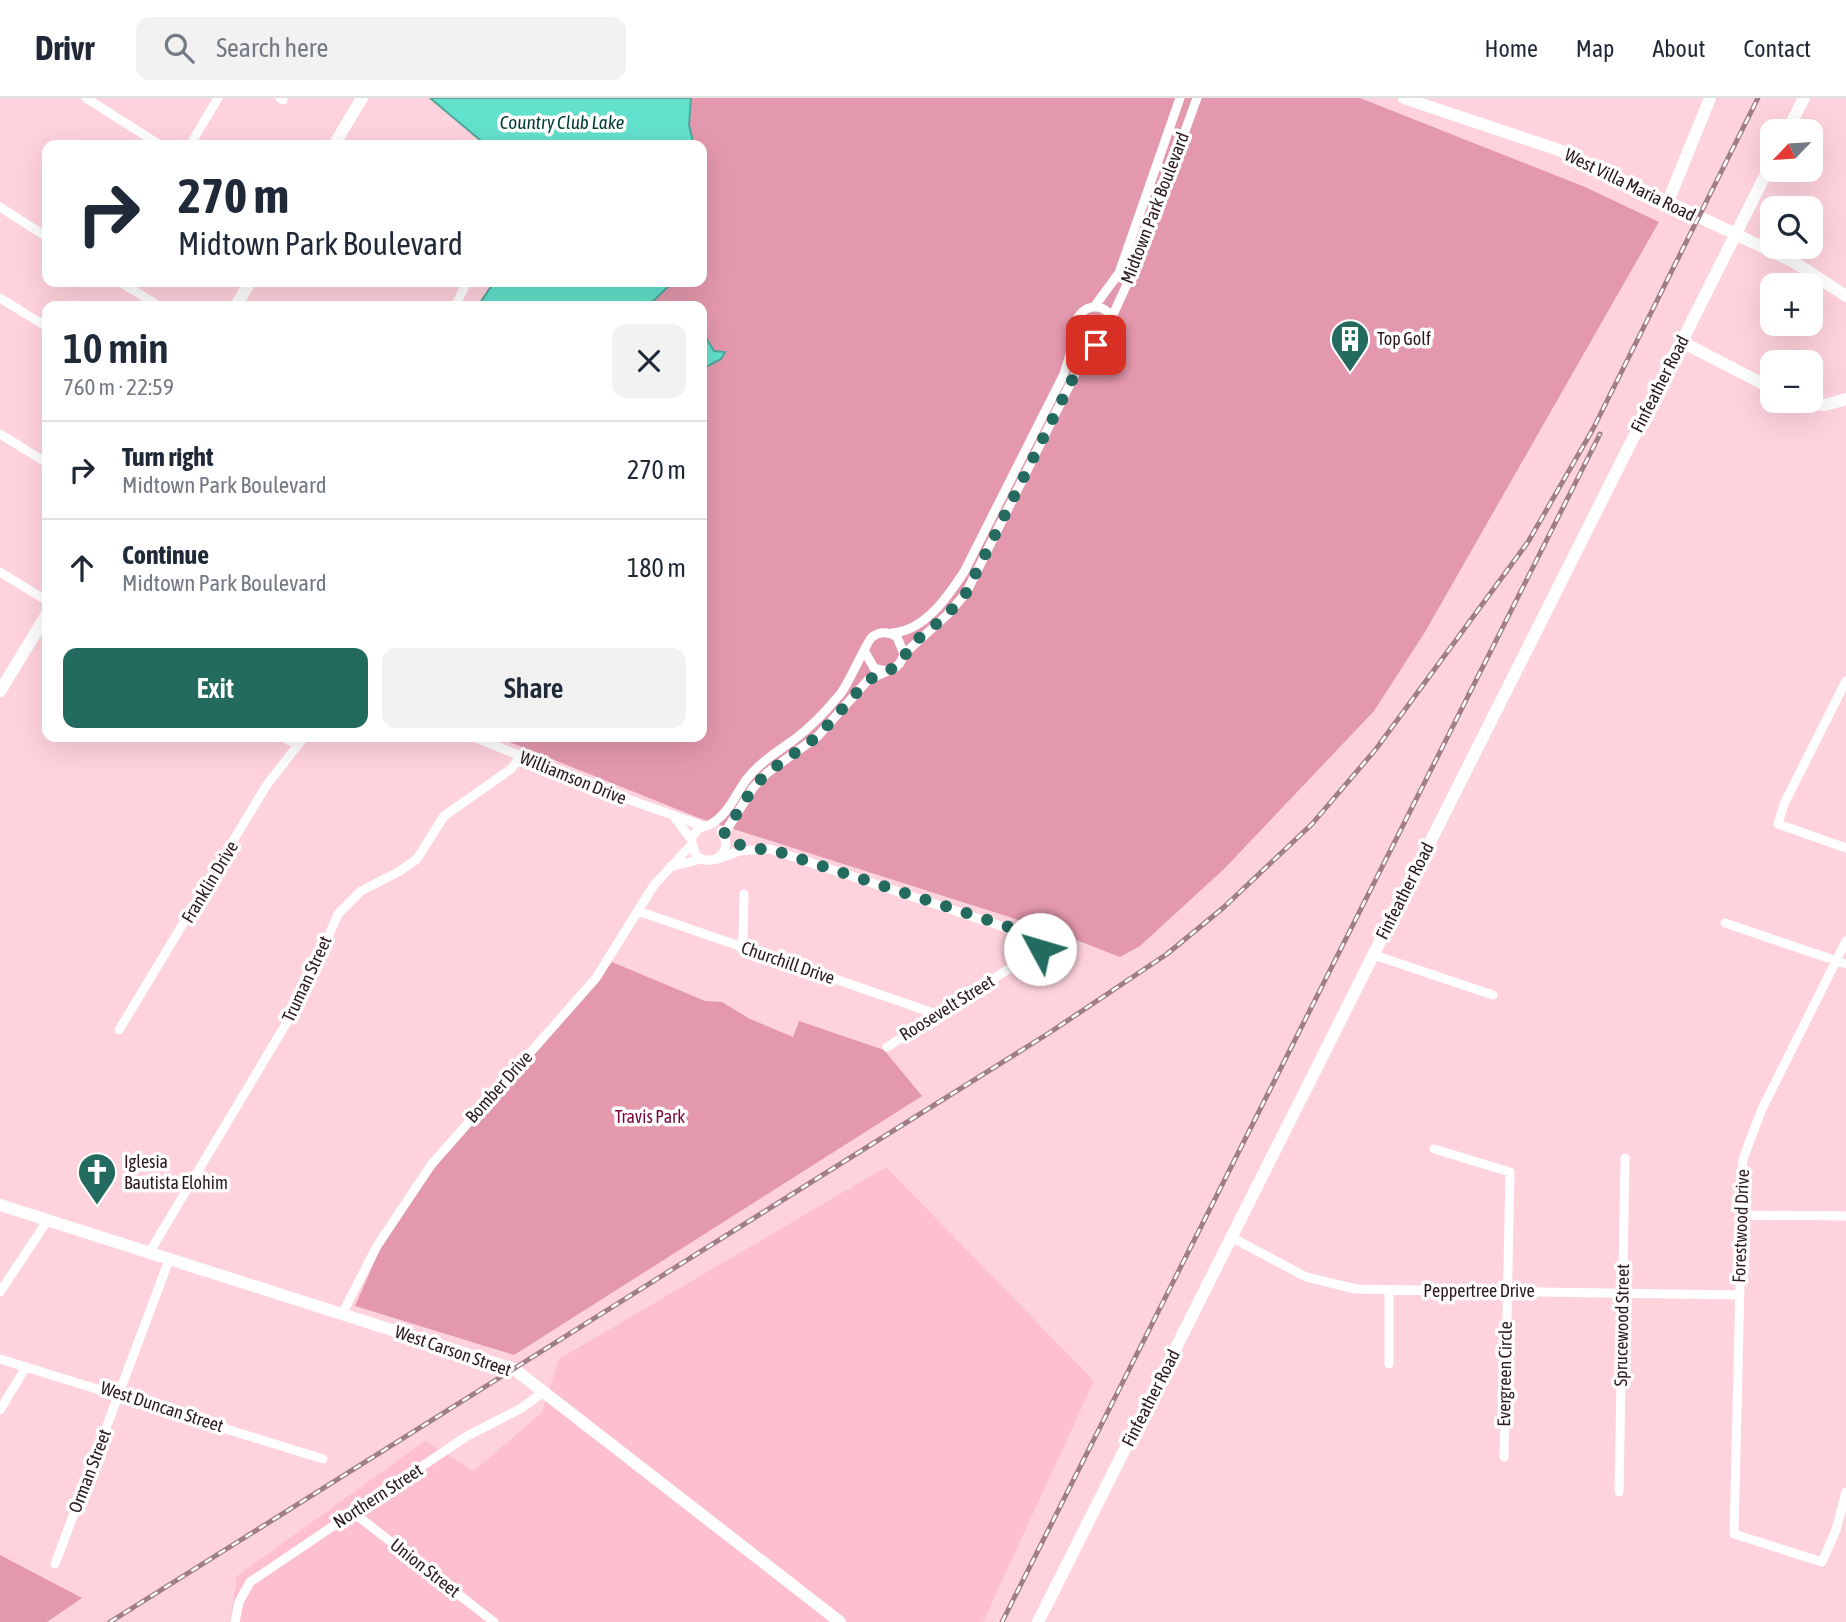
<!DOCTYPE html>
<meta charset="utf-8">
<style>
:root{--surface:#fff;--page:#f2f2f3;--text:#1f2937;--muted:#747a83;--line:#e0e1e3;--accent:#236a5f}
body{margin:0;font-family:"Asap Condensed",sans-serif;background:var(--page);color:var(--text);height:100vh;display:flex;flex-direction:column;font-size:26px;white-space:nowrap}
*{box-sizing:border-box;margin:0}
p{font-size:23px;color:var(--muted)}
.icon{flex:none;width:38px;height:38px;fill:none;stroke:currentColor;stroke-width:2;stroke-linecap:round;stroke-linejoin:round}
.map{position:relative;flex:1;overflow:hidden}
.drawer{position:absolute;left:42px;top:203px;width:665px;height:441px;display:flex;flex-direction:column;background:var(--surface);border-radius:14px;box-shadow:0 7px 28px #0002}
.drawer>*{flex:none}
.guide{position:absolute;left:42px;top:42px;width:665px;height:147px;border-radius:14px;box-shadow:0 7px 28px #0002;background:#fff;color:var(--text);overflow:hidden}
.needle{width:46px;rotate:245deg}
.fabs{position:absolute;left:1760px;top:21px;display:grid;gap:14px}
.fabs a{display:grid;place-items:center;width:63px;height:63px;border-radius:14px;background:var(--surface);box-shadow:0 7px 28px #0002;font-size:35px}
.pin{position:absolute;display:grid;place-items:center;width:60px;height:60px;color:#fff;margin:-30px;border-radius:14px;box-shadow:0 4px 10px #0006}
.me{position:absolute;width:77px;margin:-38px;rotate:309deg;stroke-linejoin:round;filter:drop-shadow(0 0 5px #0008)}
.turn{display:flex;align-items:center;gap:24px;height:147px;padding:0 21px;font-size:32px}
.turn .icon{width:91px;height:91px;stroke-width:2.5}
.turn b{display:block;font-size:49px;line-height:60px}
.round{display:grid;place-items:center;flex:none;width:74px;height:74px;border-radius:14px;background:var(--page)}
.head{display:flex;align-items:center;justify-content:space-between;height:119px;padding:0 21px}
h1{font-size:42px;font-weight:600;line-height:52px}
.cta{display:flex;gap:14px;margin-top:auto;padding:14px 21px}
.cta a{flex:1;height:80px;border-radius:14px;background:var(--accent);color:#fff;font-size:28px;font-weight:600;line-height:80px;text-align:center}
.cta a+a{background:var(--page);color:var(--text)}
ul{padding:0;list-style:none}
li{display:flex;align-items:center;gap:21px;height:98px;padding:0 21px;border-top:2px solid var(--line)}
li div{flex:1}
li b{display:block;font-size:26px}
li em{font-style:normal}
header{display:flex;align-items:center;gap:42px;box-sizing:border-box;height:98px;padding:0 35px;background:var(--surface);border-bottom:2px solid var(--line)}
header strong{font-size:33px}
nav{display:flex;gap:38px;margin-inline-start:auto;font-size:24px}
.search{width:490px;height:63px;background:var(--page);display:flex;align-items:center;gap:18px;box-sizing:border-box;padding:0 24px;border-radius:14px;color:var(--muted);font-size:26px}
.map>svg:first-child{display:block}
</style>
<header>
<strong>Drivr</strong>
<div class="search"><svg class="icon" aria-label="search" viewBox="0 0 24 24"><circle cx="10" cy="10" r="6"/><path d="M15 15l6 6"/></svg>Search here</div>
<nav><a>Home</a><a>Map</a><a>About</a><a>Contact</a></nav>
</header>
<div class="map">
<svg width="1846" height="1524" viewBox="0 0 1846 1524">
<rect width="100%" height="100%" fill="#ffd3de"/>
<path fill="#fec0d0" d="M886,1069L1094,1283L983,1524H230L237,1478L425,1343L474,1373L542,1314L559,1261Z"/>
<path fill="#e498ad" d="M691,0H1360L1585,89L1659,124L1425,534L1374,613L1225,770L1140,848L1120,859L1053,833L699,720L497,639H702V208H648L673,184H702V93L706,86L707,63L702,58V47H694L689,28Z
M612,864L705,903L722,904L750,921L793,939L799,923L884,952L922,998L514,1257L355,1208L381,1149L435,1069Z
M0,1457L82,1500L47,1524H0Z"/>
<path fill="#62e1cd" stroke="#52a599" stroke-width="2" d="M430,0H691L689,27L694,47H486Z
M494,184H673L648,208H478Z
M702,233L714,253L725,254L721,261L702,271Z"/>
<g fill="none" stroke-linecap="round" stroke-linejoin="round">
<path stroke="#fff" stroke-width="9" d="M86,0L160,47
M280,0L283,2
M190,47L218,0
M0,109L47,139
M120,184L159,208
M0,200L47,229
M455,208L467,184
M1094,209L1119,175L1180,0
M1076 228a19 19 0 1 1 38 0a19 19 0 1 1-38 0Z
M1112,219L1138,162L1197,0
M0,336L47,365
M0,474L47,503
M892,535C924,533 947,500 964,474L1064,276L1077,233
M904,556L947,517L966,495L1079,268L1096,247
M1846,583L1784,706L1778,726L1846,750
M282,639L297,646
M474,639L619,698L703,728
M675,720L691,741L696,758C715,771 735,752 721,733
M709,727C728,717 734,699 746,682C760,664 777,654 795,641C812,628 828,611 841,595C850,583 867,543 872,539C880,533 889,534 897,539L904,556C900,571 888,576 874,570L865,554
M724,736L753,690L767,675L818,638L868,582L886,574
M691,741L698,731L705,728
M718,761L739,753L770,751L1037,840L1040,847L1035,854L887,949
M670,769L701,761
M638,813L939,917
M1725,825L1846,866
M1846,843L1762,1011L1743,1061L1734,1436L1822,1464L1836,1432L1846,1394
M739,849L743,839L744,796
M1374,857L1493,897
M119,932L266,688L304,639
M1434,1051L1510,1074L1504,1359
M1740,1117L1846,1118
M1231,1139L1306,1179L1356,1191L1738,1197
M149,1155L302,899L338,816L361,793L400,773L417,761L444,718L511,671L520,659
M0,1194L47,1123
M342,1216L377,1148L431,1067L596,880L654,787L691,747
M0,1261L323,1361
M1389,1266V1192
M0,1312L26,1269
M1619,1394L1625,1060
M355,1416L494,1524
M55,1466L169,1162
M235,1524L239,1504L250,1484L467,1338L520,1311L545,1293"/>
<path stroke="#fff" stroke-width="12" d="M1404,0L1559,52L1794,164L1846,198
M1787,33L1804,0
M334,47L362,0
M1667,106L1710,0
M236,208L250,184
M1682,244L1773,291
M1795,303L1825,307L1846,301
M0,593L47,516
M0,1107L514,1271L840,1524
M1038,1524L1773,62"/>
<g stroke="#9f7e87" stroke-width="5">
<path id="rail" d="M110,1524L1049,935L1167,856L1223,810L1312,726L1376,651L1528,444L1593,331L1758,0
M1002,1524L1600,336"/>
</g>
<use href="#rail" stroke="#fff" stroke-width="2.5" stroke-dasharray="8" stroke-linecap="butt"/>
</g>
<g fill="none" stroke-linecap="round" stroke-linejoin="round">
<path stroke="#236a5f" stroke-width="12" stroke-dasharray="0 21.6" d="M1040,851L1037,840L1031,836L770,751H750L726,741L724,736L753,690L767,675L818,638L868,582L898,568L913,545L947,517L966,495L1079,268L1096,247"/>
</g>
<defs>
<g id="building-pin" transform="scale(2.0125)"><path d="M0 17L-7.5 6A9.5 9.5 0 1 1 7.5 6Z" fill="#236a5f" stroke="#fff"/><path d="M-4-6H4V6H1V3H-1V6H-4ZM-2.5-4.3h1.7v1.8h-1.7ZM.8-4.3h1.7v1.8H.8ZM-2.5-1h1.7V.8h-1.7ZM.8-1h1.7V.8H.8Z" fill="#fff"/></g>
<g id="church-pin" transform="scale(2.0125)"><path d="M0 17L-7.5 6A9.5 9.5 0 1 1 7.5 6Z" fill="#236a5f" stroke="#fff"/><path d="M-1.2-6h2.4v3.5h3.3v2.4h-3.3V6h-2.4V-.1h-3.3v-2.4h3.3Z" fill="#fff"/></g>
</defs>
<g fill-rule="evenodd">
<use href="#building-pin" x="1350" y="241"/>
<use href="#church-pin" x="97" y="1074"/>
</g>
<g text-anchor="middle" stroke-width="7" stroke-linejoin="round" paint-order="stroke">
<g font-size="18" fill="#2d1a1f" stroke="#fff">
<text transform="translate(1630 87) rotate(26)" y="6">West Villa Maria Road</text>
<text transform="translate(1155 110) rotate(-69)" y="6">Midtown Park Boulevard</text>
<text transform="translate(1660 286) rotate(-63)" y="6">Finfeather Road</text>
<text transform="translate(573 680) rotate(22)" y="6">Williamson Drive</text>
<text transform="translate(210 784) rotate(-59)" y="6">Franklin Drive</text>
<text transform="translate(1405 793) rotate(-63)" y="6">Finfeather Road</text>
<text transform="translate(788 865) rotate(19)" y="6">Churchill Drive</text>
<text transform="translate(307 881) rotate(-65)" y="6">Truman Street</text>
<text transform="translate(947 910) rotate(-32)" y="6">Roosevelt Street</text>
<text transform="translate(499 989) rotate(-48)" y="6">Bomber Drive</text>
<text transform="translate(1741 1128) rotate(-88)" y="6">Forestwood Drive</text>
<text x="1479" y="1199">Peppertree Drive</text>
<text transform="translate(1622 1227) rotate(-89)" y="6">Sprucewood Street</text>
<text transform="translate(453 1253) rotate(19)" y="6">West Carson Street</text>
<text transform="translate(1505 1276) rotate(-89)" y="6">Evergreen Circle</text>
<text transform="translate(1151 1300) rotate(-63)" y="6">Finfeather Road</text>
<text transform="translate(162 1309) rotate(18)" y="6">West Duncan Street</text>
<text transform="translate(90 1373) rotate(-69)" y="6">Orman Street</text>
<text transform="translate(378 1398) rotate(-33)" y="6">Northern Street</text>
<text transform="translate(425 1470) rotate(38)" y="6">Union Street</text>
</g>
<g font-size="18" fill="#2d1a1f" stroke="#fff" text-anchor="start">
<text x="1377" y="247">Top Golf</text>
<text x="124" y="1070">Iglesia<tspan x="124" dy="21">Bautista Elohim</tspan></text>
</g>
<g font-size="18" fill="#79073c" stroke="#fff">
<text x="650" y="1025">Travis Park</text>
</g>
<g font-size="19" font-style="italic" fill="#003d35" stroke="#fff">
<text x="562" y="31">Country Club Lake</text>
</g>
</g>
</svg>
<div class="fabs">
<a><svg class="needle" viewBox="-14 -14 28 28"><path d="M0-13l5 13h-10z" fill="#e53935"/><path d="M0 13l5-13h-10z" fill="#747a83"/></svg></a>
<a><svg class="icon" aria-label="search" viewBox="0 0 24 24"><circle cx="10" cy="10" r="6"/><path d="M15 15l6 6"/></svg></a>
<a>+</a>
<a>−</a>
</div>
<div class="pin" style="left:1096px;top:247px;background:#d93025"><svg class="icon" aria-label="arrive" viewBox="0 0 24 24"><path d="M6 21V4h12l-3 4 3 4H6"/></svg></div>
<svg class="me" style="left:1040px;top:851px" viewBox="-20 -20 40 40"><circle r="19" fill="#fff"/><path d="M0-13L10 11 0 6-10 11z" fill="#236a5f"/></svg>
<div class="guide">
<div class="turn"><svg class="icon" aria-label="right" viewBox="0 0 24 24"><path d="M7 20v-9h11M14 6l5 5-5 5"/></svg><div><b>270 m</b>Midtown Park Boulevard</div></div>
</div>
<section class="drawer">
<div class="head"><div><h1>10 min</h1><p>760 m · 22:59</p></div><a class="round"><svg class="icon" aria-label="close" viewBox="0 0 24 24"><path d="M6 6l12 12M18 6L6 18"/></svg></a></div>
<ul>
<li><svg class="icon" aria-label="right" viewBox="0 0 24 24"><path d="M7 20v-9h11M14 6l5 5-5 5"/></svg><div><b>Turn right</b><p>Midtown Park Boulevard</p></div><em>270 m</em></li>
<li><svg class="icon" aria-label="ahead" viewBox="0 0 24 24"><path d="M12 20V5M6 11l6-6 6 6"/></svg><div><b>Continue</b><p>Midtown Park Boulevard</p></div><em>180 m</em></li>
</ul>
<div class="cta"><a>Exit</a><a>Share</a></div>
</section>
</div>
